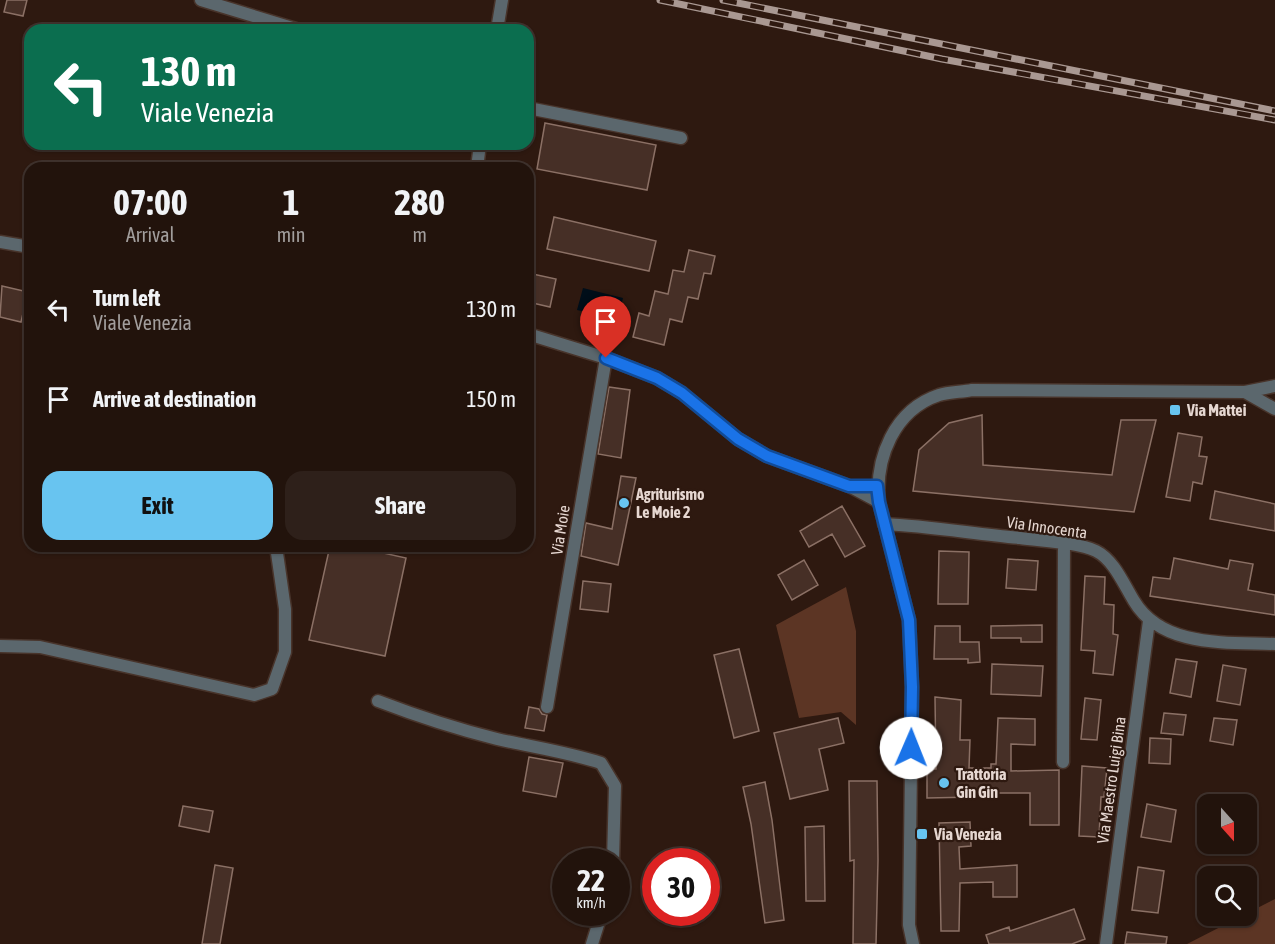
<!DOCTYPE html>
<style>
:root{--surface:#22130c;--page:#2e201a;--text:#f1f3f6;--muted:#a29e9d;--line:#3f322d;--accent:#68c4f0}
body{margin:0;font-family:"Asap Condensed",sans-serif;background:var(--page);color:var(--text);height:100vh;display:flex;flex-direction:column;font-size:22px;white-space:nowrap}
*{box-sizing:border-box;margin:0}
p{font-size:20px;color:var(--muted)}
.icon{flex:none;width:33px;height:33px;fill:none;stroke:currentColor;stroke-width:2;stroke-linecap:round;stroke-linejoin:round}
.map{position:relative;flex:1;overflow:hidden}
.details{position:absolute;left:24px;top:162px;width:510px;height:390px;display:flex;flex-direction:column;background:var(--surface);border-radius:18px;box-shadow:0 2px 4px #0004,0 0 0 2px var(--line)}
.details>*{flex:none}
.top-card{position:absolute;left:24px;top:24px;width:510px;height:126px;border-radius:18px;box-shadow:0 2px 4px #0004,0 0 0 2px var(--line);background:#0b6e4f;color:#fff;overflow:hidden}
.needle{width:39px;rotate:159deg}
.tools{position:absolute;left:1197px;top:794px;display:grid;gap:12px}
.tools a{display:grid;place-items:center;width:60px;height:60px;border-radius:12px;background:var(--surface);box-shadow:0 2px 4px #0004,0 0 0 2px var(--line);font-size:30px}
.speed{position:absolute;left:552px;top:848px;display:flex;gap:12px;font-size:30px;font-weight:700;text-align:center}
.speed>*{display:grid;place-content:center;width:78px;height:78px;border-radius:50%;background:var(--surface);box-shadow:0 2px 4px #0004,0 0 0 2px var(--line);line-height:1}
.speed small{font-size:15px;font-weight:400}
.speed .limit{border:9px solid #d22;background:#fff;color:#111}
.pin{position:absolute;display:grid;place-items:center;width:51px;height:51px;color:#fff;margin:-62px -26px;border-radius:50% 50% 50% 0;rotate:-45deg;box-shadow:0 0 6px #0007}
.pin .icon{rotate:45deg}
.me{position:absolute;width:66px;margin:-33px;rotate:1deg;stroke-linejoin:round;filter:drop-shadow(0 0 4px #0008)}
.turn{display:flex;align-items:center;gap:21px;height:126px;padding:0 18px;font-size:27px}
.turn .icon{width:78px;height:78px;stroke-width:2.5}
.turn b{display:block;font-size:42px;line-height:51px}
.eta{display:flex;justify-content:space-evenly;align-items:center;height:102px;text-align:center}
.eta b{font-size:36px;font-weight:700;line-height:42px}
.primary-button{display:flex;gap:12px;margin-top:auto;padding:12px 18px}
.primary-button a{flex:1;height:69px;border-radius:18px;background:var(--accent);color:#111;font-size:24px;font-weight:700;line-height:69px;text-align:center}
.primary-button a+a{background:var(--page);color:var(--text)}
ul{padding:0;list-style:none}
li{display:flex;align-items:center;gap:18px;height:90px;padding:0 18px}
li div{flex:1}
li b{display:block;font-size:22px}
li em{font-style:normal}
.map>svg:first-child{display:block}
</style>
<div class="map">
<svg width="1275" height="944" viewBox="0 0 1275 944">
<rect width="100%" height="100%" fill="#2e1910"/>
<path fill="#5c3524" d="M846,587L856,631V725L841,712L799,718L776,625Z
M1275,899V944H1187Z"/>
<path fill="#000e19" d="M583,288L623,298L615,331L587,325L590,313L577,310Z"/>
<path fill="#462f26" stroke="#8b7065" stroke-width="1.5" d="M7,0H27L23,16L4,12Z
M545,123L656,145L647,190L537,169Z
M554,217L656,241L649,271L547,249Z
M689,250L715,256L711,274L704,273L698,299L688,297L682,322L670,319L664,345L633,337L639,313L649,316L655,291L668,294L673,270L684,272Z
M528,273L556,279L550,307L528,302Z
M2,286L28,292L21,322L0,317Z
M609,387L630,390L621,458L598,454Z
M982,415L983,465L1112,475L1121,420H1156L1134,512L913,491L919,450L949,423Z
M1178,433L1202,437L1199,456L1207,457L1202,484L1193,482L1190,501L1166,497Z
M621,476L636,478L618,565L581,556L586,523L612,529Z
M1215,491L1275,504V531L1210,519Z
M842,506L865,546L845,557L832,534L809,547L800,531Z
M330,546H352L406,558L385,656L309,640Z
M939,551L969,552L968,604H938Z
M1174,558L1228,569L1230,560L1253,564L1248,590L1275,595V615L1150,596L1153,577L1170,579Z
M1008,559L1038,561L1036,590L1006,588Z
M804,560L818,585L792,600L778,575Z
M1085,576L1105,577L1104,604L1114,605L1113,634L1118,635L1113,675L1093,673L1095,651L1081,650Z
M583,581L611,584L608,612L580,609Z
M1042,625V642H1021V638H991V626Z
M935,626H960V642H979L980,662L968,663V659H934Z
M739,649L759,731L734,738L714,655Z
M1176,659L1197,662L1191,697L1170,693Z
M992,664L1043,666L1041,696L991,694Z
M1223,665L1246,669L1240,705L1217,701Z
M935,697L961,700L960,740H970L969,768H991V764H996L998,718L1035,719V745L1011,744V771L1059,770V825H1030V793H974V797L927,798V769H936Z
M1085,698L1101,700L1097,740L1081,739Z
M529,707L539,709L542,714L547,715L544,731L525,728Z
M1164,713L1186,715L1183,735L1161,733Z
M838,718L844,743L819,749L828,790L790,799L774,733Z
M1214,718L1237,720L1233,745L1210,741Z
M1150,738L1171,739L1170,764L1149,763Z
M529,757L563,763L556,797L523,791Z
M1082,766L1107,768L1104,797H1101L1099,837L1079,836Z
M849,781H877L878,860L876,944H853L854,860L850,861Z
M765,782L772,820L784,920L765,923L751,824L743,787Z
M1147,804L1176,810L1171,842L1141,837Z
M183,806L213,811L209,832L179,826Z
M970,822L971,846L959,847L960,869L1017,865V897H993V882L960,883L959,931H941L939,823Z
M824,826L825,901H806L805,827Z
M215,865L233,868L220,944H202Z
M1138,867L1164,871L1158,913L1132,910Z
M1074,909L1085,939L1072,944H989L986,935L1009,927L1010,931Z
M1127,932L1167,937L1166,944H1125Z"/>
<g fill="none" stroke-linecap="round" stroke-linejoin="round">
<g stroke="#48342b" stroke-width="15">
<path id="street" d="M201,0L299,30
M497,30L502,0
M528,108L681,138
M477,168L480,144
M0,242L30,247
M528,334L606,358L657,378L682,393L738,439L767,456L849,486L879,502
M1245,392L1275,409
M884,524C929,526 975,534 1020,538C1040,541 1078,542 1096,551C1114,560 1124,585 1134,601C1162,648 1227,642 1275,644
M0,646L40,647L254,695L272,689L285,652V609L276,546
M378,701C417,716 457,729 497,739C532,747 567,752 601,763L615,786L613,861
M547,707L606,358
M1063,762L1064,543
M592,944L602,912
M913,944L909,925L912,687L909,620L879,502C875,458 894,410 939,395C949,392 962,392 972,390L1245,392L1275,386
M1106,944L1149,621"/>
</g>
<use href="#street" stroke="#5b676d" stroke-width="12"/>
<g stroke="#a99892" stroke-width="7">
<path id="rail" d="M660,0L942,59L1275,120
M723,0L1275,111"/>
</g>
<use href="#rail" stroke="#2e1910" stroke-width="4.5" stroke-dasharray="14" stroke-linecap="butt"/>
</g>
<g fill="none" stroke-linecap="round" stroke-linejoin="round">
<g stroke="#114b97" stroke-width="15">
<path id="route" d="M606,358L657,378L682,393L738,439L767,456L849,486H877L879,502L909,620L912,687L911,748"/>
</g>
<use href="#route" stroke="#1a73e8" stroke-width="10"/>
</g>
<g fill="#68c4f0" stroke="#2e1910" stroke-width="2">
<rect x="1169" y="404" width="12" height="12" rx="3"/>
<circle cx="624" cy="503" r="6"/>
<circle cx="944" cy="783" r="6"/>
<rect x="916" y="828" width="12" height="12" rx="3"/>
</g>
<g text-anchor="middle" stroke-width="4.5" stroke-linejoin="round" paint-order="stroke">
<g font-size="16" font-weight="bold" fill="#e6d7d1" stroke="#2e1910" text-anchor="start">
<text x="1187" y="416">Via Mattei</text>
<text x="636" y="500">Agriturismo<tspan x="636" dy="18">Le Moie 2</tspan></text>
<text x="956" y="780">Trattoria<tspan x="956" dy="18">Gin Gin</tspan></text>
<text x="934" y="840">Via Venezia</text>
</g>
<g font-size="16" fill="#e6d7d1" stroke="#2e1910">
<text transform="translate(1047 527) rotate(8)" y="6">Via Innocenta</text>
<text transform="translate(560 530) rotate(-81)" y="6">Via Moie</text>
<text transform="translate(1111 780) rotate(-82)" y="6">Via Maestro Luigi Bina</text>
</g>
</g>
</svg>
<div class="tools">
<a><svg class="needle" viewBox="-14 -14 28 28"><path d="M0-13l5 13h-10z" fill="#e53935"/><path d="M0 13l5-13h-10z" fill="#a29e9d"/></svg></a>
<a><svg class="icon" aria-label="search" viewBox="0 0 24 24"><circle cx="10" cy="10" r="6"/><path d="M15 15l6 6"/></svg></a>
</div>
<div class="speed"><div>22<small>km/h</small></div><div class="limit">30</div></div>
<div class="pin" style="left:606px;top:358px;background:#d93025"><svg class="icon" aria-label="arrive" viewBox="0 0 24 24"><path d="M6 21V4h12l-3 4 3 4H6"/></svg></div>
<svg class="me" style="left:911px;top:748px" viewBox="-20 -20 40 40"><circle r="19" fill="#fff"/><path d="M0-13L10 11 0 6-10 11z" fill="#1a73e8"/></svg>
<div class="top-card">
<div class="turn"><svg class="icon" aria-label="left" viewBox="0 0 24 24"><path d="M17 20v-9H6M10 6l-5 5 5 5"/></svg><div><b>130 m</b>Viale Venezia</div></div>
</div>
<section class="details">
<div class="eta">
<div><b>07:00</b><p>Arrival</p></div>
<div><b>1</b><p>min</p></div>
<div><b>280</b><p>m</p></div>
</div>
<ul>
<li><svg class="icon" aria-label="left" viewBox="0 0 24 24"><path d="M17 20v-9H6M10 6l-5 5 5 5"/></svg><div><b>Turn left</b><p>Viale Venezia</p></div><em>130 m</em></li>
<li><svg class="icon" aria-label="arrive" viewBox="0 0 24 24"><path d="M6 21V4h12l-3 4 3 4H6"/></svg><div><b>Arrive at destination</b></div><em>150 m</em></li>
</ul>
<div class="primary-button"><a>Exit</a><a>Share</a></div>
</section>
</div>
